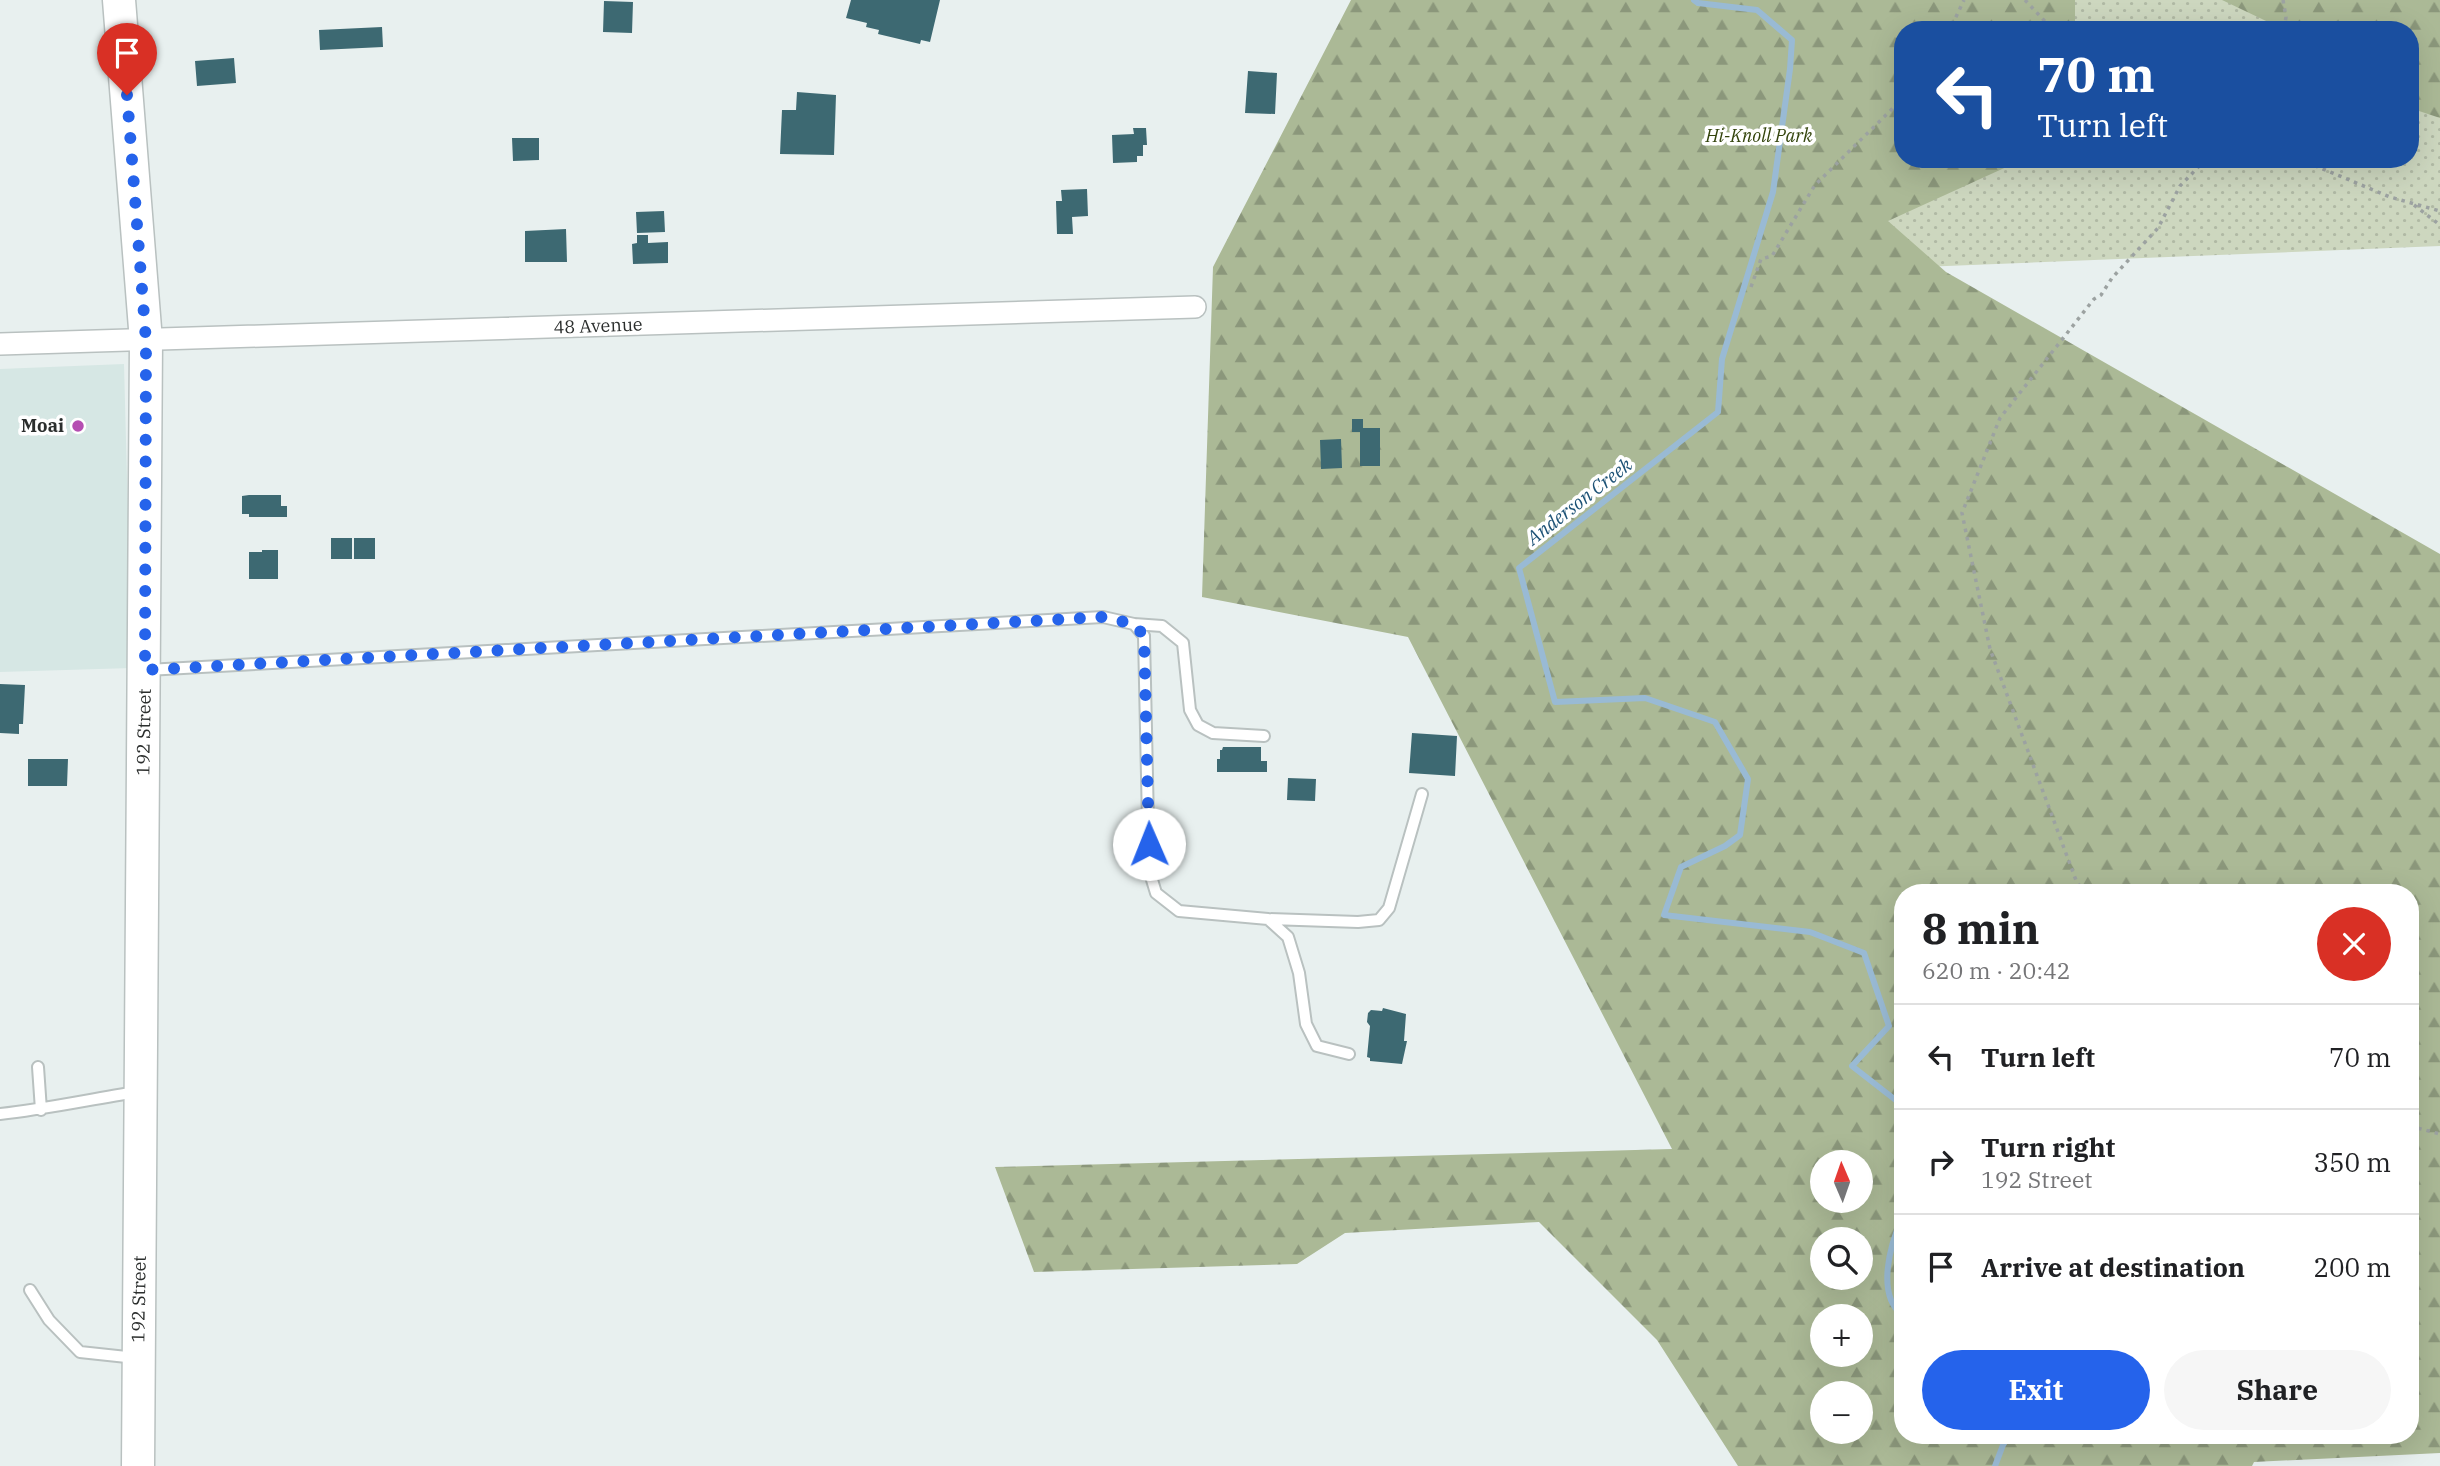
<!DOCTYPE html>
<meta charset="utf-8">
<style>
:root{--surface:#fff;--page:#f6f6f6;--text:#202124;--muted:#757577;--line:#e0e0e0;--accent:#2563eb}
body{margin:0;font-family:"IBM Plex Serif",serif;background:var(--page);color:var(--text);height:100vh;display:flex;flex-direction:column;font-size:26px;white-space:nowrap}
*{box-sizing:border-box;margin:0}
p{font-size:23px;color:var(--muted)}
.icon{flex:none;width:38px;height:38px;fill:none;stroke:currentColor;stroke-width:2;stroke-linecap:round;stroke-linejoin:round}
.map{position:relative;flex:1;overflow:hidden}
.sheet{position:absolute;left:1894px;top:884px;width:525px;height:560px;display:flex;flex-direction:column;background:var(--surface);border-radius:28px;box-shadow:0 7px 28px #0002}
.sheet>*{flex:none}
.banner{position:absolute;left:1894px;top:21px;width:525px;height:147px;border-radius:28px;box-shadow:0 7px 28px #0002;background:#1a4fa0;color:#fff;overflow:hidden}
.needle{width:46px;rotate:358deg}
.fabs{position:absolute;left:1810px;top:1150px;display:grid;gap:14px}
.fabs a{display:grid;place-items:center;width:63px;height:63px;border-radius:50%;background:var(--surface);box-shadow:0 7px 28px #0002;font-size:35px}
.pin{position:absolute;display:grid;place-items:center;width:60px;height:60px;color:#fff;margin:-72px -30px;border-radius:50% 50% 50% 0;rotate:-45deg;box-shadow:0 0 7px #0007}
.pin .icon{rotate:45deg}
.me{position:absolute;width:77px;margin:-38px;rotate:359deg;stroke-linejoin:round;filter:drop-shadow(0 0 5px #0008)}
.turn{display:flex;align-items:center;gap:24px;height:147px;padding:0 28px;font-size:32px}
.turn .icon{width:91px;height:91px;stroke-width:2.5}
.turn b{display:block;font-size:49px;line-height:60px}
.round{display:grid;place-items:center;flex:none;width:74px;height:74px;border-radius:37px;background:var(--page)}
.headline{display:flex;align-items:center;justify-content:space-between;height:119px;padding:0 28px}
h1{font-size:42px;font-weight:800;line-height:52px}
.cta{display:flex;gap:14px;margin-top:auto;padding:14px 28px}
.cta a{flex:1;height:80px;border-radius:42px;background:var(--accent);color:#fff;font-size:28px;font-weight:800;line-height:80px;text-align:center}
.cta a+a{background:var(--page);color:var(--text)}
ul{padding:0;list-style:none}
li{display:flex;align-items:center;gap:21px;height:105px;padding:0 28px;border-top:2px solid var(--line)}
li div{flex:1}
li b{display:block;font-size:26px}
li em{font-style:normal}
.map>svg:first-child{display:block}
</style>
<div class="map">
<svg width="2440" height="1466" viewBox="0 0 2440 1466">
<defs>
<pattern id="grass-dots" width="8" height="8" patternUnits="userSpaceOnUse" patternTransform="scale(1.75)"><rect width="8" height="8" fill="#cdd7bf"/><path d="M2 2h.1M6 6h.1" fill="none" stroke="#b0b9a4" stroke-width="1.8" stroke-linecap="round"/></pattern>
<pattern id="forest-firs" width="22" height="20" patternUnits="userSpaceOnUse" patternTransform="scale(1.75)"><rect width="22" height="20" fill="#abb996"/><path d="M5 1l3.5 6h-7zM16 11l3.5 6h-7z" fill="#8b977b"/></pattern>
</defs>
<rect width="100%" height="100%" fill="#e8f0ef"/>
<path fill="#d6e7e4" d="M124,364L132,668L0,672V369Z"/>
<path fill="url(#grass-dots)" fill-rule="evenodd" d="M1614,0H2440V246L1627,279ZM1902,30H2410V159H1902Z"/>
<path fill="url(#forest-firs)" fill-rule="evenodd" d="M1351,0H2075V30H1902V159H2024L1888,221L1946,272L2440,554V1453L2254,1462L2252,1466H1738L1657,1340L1539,1222L1345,1233L1297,1264L1034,1272L995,1167L1672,1149L1408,637L1202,597L1213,267ZM1902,892H2410V1435H1902ZM1822,1162H1860V1200H1822ZM1822,1239H1860V1278H1822ZM1822,1316H1860V1354H1822ZM1822,1393H1860V1432H1822Z
M2222,0H2440V118L2410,108V30H2285Z"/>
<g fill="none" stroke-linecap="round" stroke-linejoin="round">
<path stroke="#99bad4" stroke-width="6" d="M1694,0L1698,3L1757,10L1792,40L1790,69L1773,192L1722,359L1718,412L1519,568L1555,702L1645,698L1715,722L1748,779L1740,835L1725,846L1681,867L1664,915L1810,932L1864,953L1889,1026L1852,1066L1902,1105
M1902,1218C1890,1245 1876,1294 1902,1315
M1995,1466L2003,1445L2009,1435"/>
</g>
<path fill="#3d6972" d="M851,0H940L930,42L921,40L920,44L878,34L879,30L866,27L867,23L846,18Z
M604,1L633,2L632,33L603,32Z
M382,27L383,47L320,50L319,30Z
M234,58L236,83L197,86L195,61Z
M1248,71L1277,73L1275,114L1245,113Z
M797,92L836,95L834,155L780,154L782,110H796Z
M1133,128H1146L1147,145H1143V156H1137V162L1113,163L1112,135L1134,134Z
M512,138H539V160L513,161Z
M1087,189L1088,216L1072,217L1073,234H1057L1056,201H1062L1061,190Z
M664,211L665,232L637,233L636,212Z
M566,229L567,262H525V231Z
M637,235H648V243L668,242V263L633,264L632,244L637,243Z
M1352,419H1363V428H1380V466H1360V432H1352Z
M1341,439L1342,468L1321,469L1320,440Z
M249,495H281V506H287V517H249V514H242V496Z
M331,538H352V559H331Z
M354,538H375V559H354Z
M262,550H278V579H249V552H262Z
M0,684L25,685L23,724H19V734L0,733Z
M1412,733L1457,736L1455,776L1409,773Z
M1223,747H1261V761H1267V772H1217V759H1220V750H1222Z
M28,759H68L67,786H28Z
M1288,778L1316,779L1315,801L1287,800Z
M1383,1008L1406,1014L1404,1041H1407L1402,1064L1370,1061V1058L1367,1057L1370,1026L1367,1022L1368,1013L1371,1010L1382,1011Z"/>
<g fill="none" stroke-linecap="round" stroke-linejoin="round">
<g stroke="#b9c1c0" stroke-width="14">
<path id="service" d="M1134,624L1162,626L1183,643L1190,710L1198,725L1213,733L1264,736
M147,670L1103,617L1134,624L1144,636L1149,870L1156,893L1179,911L1268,919L1288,937L1299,973L1306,1024L1317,1046L1349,1054
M1268,919L1358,922L1379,920L1389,908L1422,794
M38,1067L41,1110
M0,1114C46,1109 91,1099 137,1092
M30,1290L49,1320L80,1352L136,1358"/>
</g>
<g stroke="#b9c1c0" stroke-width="24">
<path id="minor" d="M0,344L1195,307"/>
</g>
<g stroke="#b9c1c0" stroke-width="35">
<path id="secondary" d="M119,0L146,341L138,1466"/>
</g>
<path stroke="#9ca2a1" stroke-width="3.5" stroke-dasharray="3.5 5" stroke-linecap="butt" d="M2025,0L2053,30
M2283,0L2286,17L2284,30
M1945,30L1954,21L1964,0
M2299,159L2390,197L2440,211
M2414,205L2440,225
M1751,287L1761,259L1772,256L1815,185L1894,107L1902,90
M2087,892L2077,883L1990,649L1962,513L2000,418L2094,299L2101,295L2112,278L2158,228L2180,186L2206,159
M2410,1126L2440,1134"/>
<use href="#service" stroke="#fff" stroke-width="10"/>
<use href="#minor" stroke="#fff" stroke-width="21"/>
<use href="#secondary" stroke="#fff" stroke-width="32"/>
</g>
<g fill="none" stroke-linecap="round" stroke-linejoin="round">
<path stroke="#2563eb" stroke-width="12" stroke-dasharray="0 21.6" d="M127,95L146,341L145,670L1103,617L1134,624L1144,636L1149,844"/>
</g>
<circle fill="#b54eb2" stroke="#fff" stroke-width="2.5" cx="78" cy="426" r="7"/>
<g text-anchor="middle" stroke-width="7" stroke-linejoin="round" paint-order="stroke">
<g font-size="18" font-style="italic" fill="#34450d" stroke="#fff">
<text x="1759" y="142">Hi-Knoll Park</text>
</g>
<g font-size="18" fill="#2b2e2d" stroke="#fff">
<text transform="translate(598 326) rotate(-2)" y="6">48 Avenue</text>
<text transform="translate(144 732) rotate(-89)" y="6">192 Street</text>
<text transform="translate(139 1299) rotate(-89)" y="6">192 Street</text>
</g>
<g font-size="18" font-weight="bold" fill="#2b2e2d" stroke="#fff" text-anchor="end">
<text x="64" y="432">Moai</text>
</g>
<g font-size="19" font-style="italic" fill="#1d5276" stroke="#fff">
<text transform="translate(1579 501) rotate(-38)" y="7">Anderson Creek</text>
</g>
</g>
</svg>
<div class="fabs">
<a><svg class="needle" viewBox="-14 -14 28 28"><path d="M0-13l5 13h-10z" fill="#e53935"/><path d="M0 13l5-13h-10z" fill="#757577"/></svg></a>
<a><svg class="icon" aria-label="search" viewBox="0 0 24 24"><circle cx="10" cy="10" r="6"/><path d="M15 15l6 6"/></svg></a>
<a>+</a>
<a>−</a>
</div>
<div class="pin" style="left:127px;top:95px;background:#d93025"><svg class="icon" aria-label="arrive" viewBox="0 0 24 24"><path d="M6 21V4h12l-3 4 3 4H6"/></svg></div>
<svg class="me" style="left:1149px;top:844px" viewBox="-20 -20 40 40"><circle r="19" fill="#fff"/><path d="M0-13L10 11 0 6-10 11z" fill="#2563eb"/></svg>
<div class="banner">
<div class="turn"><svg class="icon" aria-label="left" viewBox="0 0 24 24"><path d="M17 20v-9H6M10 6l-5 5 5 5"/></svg><div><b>70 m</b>Turn left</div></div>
</div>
<section class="sheet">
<div class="headline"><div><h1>8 min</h1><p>620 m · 20:42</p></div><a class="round" style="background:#d93025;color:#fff"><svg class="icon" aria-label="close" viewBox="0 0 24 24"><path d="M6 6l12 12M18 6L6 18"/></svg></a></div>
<ul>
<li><svg class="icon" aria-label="left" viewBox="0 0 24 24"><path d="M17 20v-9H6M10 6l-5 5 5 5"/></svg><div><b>Turn left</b></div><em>70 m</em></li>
<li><svg class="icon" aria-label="right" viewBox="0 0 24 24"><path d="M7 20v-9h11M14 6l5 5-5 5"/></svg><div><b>Turn right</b><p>192 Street</p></div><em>350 m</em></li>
<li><svg class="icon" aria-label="arrive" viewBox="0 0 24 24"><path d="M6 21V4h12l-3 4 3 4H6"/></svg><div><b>Arrive at destination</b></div><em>200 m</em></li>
</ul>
<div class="cta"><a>Exit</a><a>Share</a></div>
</section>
</div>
